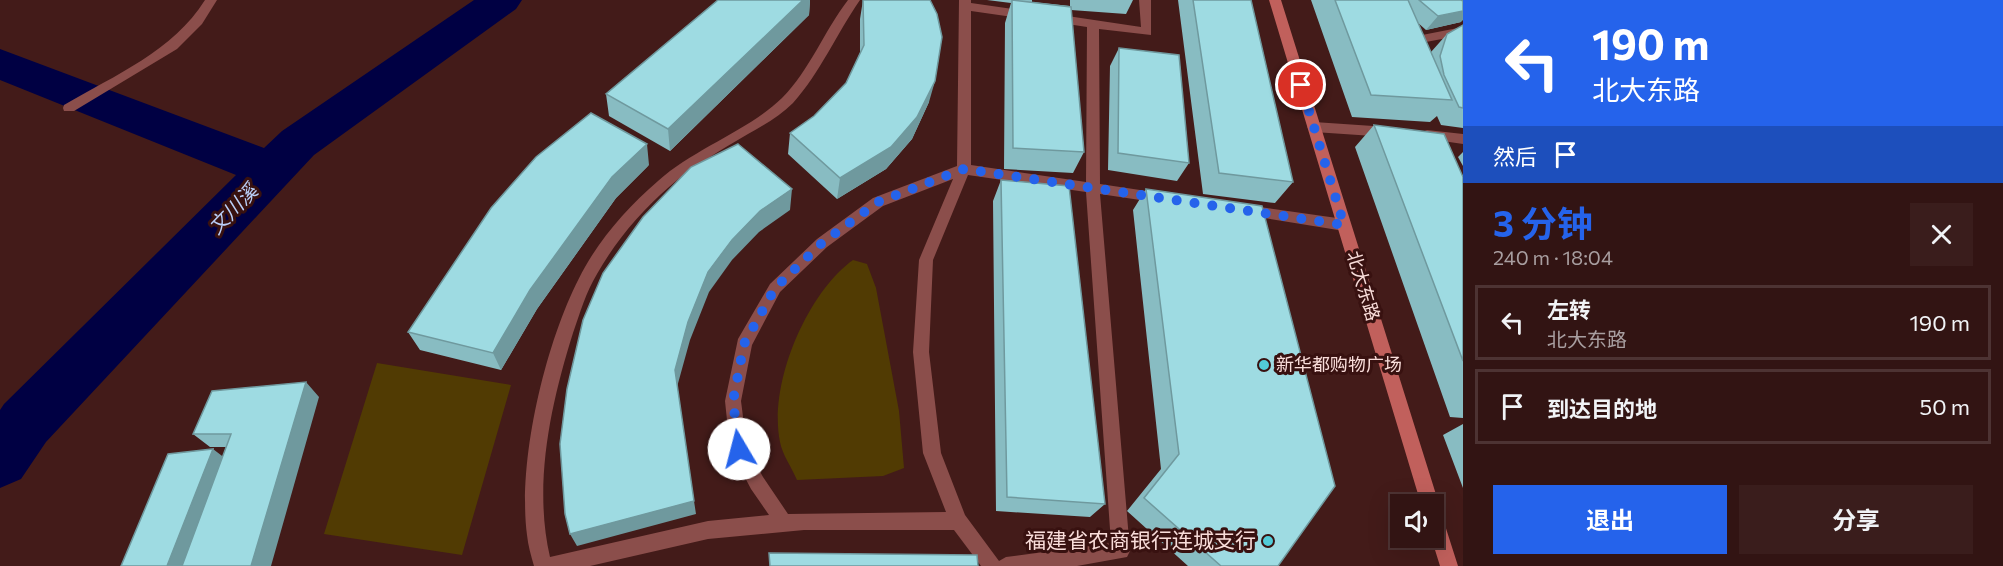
<!DOCTYPE html>
<html lang="zh">
<meta charset="utf-8">
<style>
:root{--surface:#321413;--page:#3a1d1c;--text:#f1f3f6;--muted:#a89ea0;--line:#4d3333;--accent:#2563eb}
body{margin:0;font-family:Commissioner,"Noto Sans SC",sans-serif;background:var(--page);color:var(--text);height:100vh;display:flex;flex-direction:column;font-size:22px;white-space:nowrap}
*{box-sizing:border-box;margin:0}
p{font-size:20px;color:var(--muted)}
.icon{flex:none;width:33px;height:33px;fill:none;stroke:currentColor;stroke-width:2;stroke-linecap:round;stroke-linejoin:round}
.map{position:relative;flex:1;overflow:hidden}
.details{display:flex;flex-direction:column;background:var(--surface);width:540px}
.details>*{flex:none}
.banner{background:#2563eb;color:#fff;overflow:hidden}
.fabs{position:absolute;left:1390px;top:494px;display:grid;gap:12px}
.fabs a{display:grid;place-items:center;width:54px;height:54px;border-radius:0px;background:var(--surface);box-shadow:0 6px 24px #0002,0 0 0 2px var(--line);font-size:30px}
.pin{position:absolute;display:grid;place-items:center;width:51px;height:51px;color:#fff;margin:-26px;border:3px solid #fff;border-radius:50%;box-shadow:0 2px 6px #0007}
.me{position:absolute;width:66px;margin:-33px;rotate:352deg;stroke-linejoin:round;filter:drop-shadow(0 0 4px #0008)}
.turn{display:flex;align-items:center;gap:21px;height:126px;padding:0 30px;font-size:27px}
.turn .icon{width:78px;height:78px;stroke-width:2.5}
.turn b{display:block;font-size:42px;line-height:51px}
.then{display:flex;align-items:center;height:57px;padding:0 30px;background:#0003;gap:12px;font-size:22px}
.round{display:grid;place-items:center;flex:none;width:63px;height:63px;border-radius:0px;background:var(--page)}
.overview{display:flex;align-items:center;justify-content:space-between;height:102px;padding:0 30px}
h1{font-size:36px;font-weight:700;line-height:45px;color:var(--accent)}
.cta{display:flex;gap:12px;margin-top:auto;padding:12px 30px}
.cta a{flex:1;height:69px;border-radius:0px;background:var(--accent);color:#fff;font-size:24px;font-weight:700;line-height:69px;text-align:center}
.cta a+a{background:var(--page);color:var(--text)}
ul{padding:0;list-style:none}
li{display:flex;align-items:center;gap:18px;height:75px;margin:0 12px 9px;padding:0 18px;border:3px solid var(--line);border-radius:0px}
li div{flex:1}
li b{display:block;font-size:22px}
li em{font-style:normal}
main{display:flex;flex:1;min-height:0}
.map>svg:first-child{display:block}
</style>
<main>
<div class="map">
<svg width="1463" height="566" viewBox="0 0 1463 566">
<rect width="100%" height="100%" fill="#431b19"/>
<path fill="#513b03" d="M853,260L867,264L876,288L899,411L904,468L883,476L797,480C792,468 782,454 780,442C768,384 807,293 853,260Z
M377,363L511,385L462,555L324,534Z"/>
<g fill="none" stroke-linecap="round" stroke-linejoin="round">
<path fill="#000043" fill-rule="evenodd" d="M474,0H522L516,9L314,155L46,442L21,479L0,488V410L4,404L236,175L0,80V49L264,148L282,131Z"/>
<path fill="#8b4e4b" fill-rule="evenodd" d="M205,0H217L202,24L177,49L74,111H64L63,108L64,105C115,75 173,51 205,0Z
M848,0H860C837,33 820,73 793,103C780,116 764,125 748,134C721,150 693,166 669,187C641,211 615,242 597,274C586,292 580,313 573,333C551,403 533,484 550,557L708,521L769,515L751,489L730,449L725,401L738,339L770,284L817,239L873,198L957,166L959,0H971V3L1027,11L1033,15L1027,19L971,11V165L1086,182L1087,27L1054,22L1048,18L1054,14L1141,27L1139,0H1151V35L1099,29L1100,184L1160,193L1167,198L1160,203L1100,194L1130,551L1127,557L1077,566H981L954,530H804L708,539L590,566H534C531,556 528,545 527,535C517,459 547,334 585,267C603,235 630,205 658,181C695,148 748,131 782,98C810,70 824,31 848,0ZM968,175L1086,192L1111,543L1006,557L999,561L965,515L941,453L929,352L933,260ZM953,179L919,260L913,352L923,453L946,512L788,514L763,477L747,448L741,401L752,345L780,292L827,247L883,206Z
M1463,27V35L1426,42L1421,59H1413L1411,56L1417,36Z
M1314,122L1388,127L1395,132L1388,137L1314,132L1307,127Z
M1427,130L1463,134V144L1422,138L1420,135L1422,132Z
M1246,205L1344,219L1351,225L1344,231L1246,215L1239,210Z"/>
<path fill="#c1605c" fill-rule="evenodd" d="M1269,0H1281L1439,504L1435,511L1440,513L1443,519L1458,566H1440L1431,537H1434V504H1421Z"/>
</g>
<path fill="#88bcc2" d="M718,0H810L809,15L670,151L609,116L606,94Z
M863,0H930L929,102L912,139L886,169L837,199L788,154L790,133L814,116L846,83L860,53V19Z
M987,0H1032V2L1070,6V0H1133L1126,14L1071,10L1084,152L1073,173L1004,169L1005,23L1011,3Z
M1178,0H1251L1293,182L1275,203L1203,194Z
M1311,0H1461V22L1426,30L1417,22L1431,52L1447,34L1463,25V128L1441,125L1437,116L1430,122L1352,117Z
M1119,48L1189,163L1177,181L1108,170L1110,66Z
M1374,125L1463,177V418L1450,417L1355,147Z
M1463,152V166L1458,157Z
M649,165L616,198L537,309L501,370L420,350L408,332Z
M1001,180L1105,504L1090,517L996,511L993,201Z
M1146,189L1278,566H1188L1127,511L1161,469L1133,210Z
M319,397L223,456L226,447H210L193,434Z
M1463,424V488L1443,435Z"/>
<path fill="#6f999e" d="M803,0H810L809,15L670,151L668,129Z
M1463,11V20L1461,22L1426,30L1438,16Z
M935,81L929,102L912,139L886,169L837,199L840,178Z
M647,144L649,165L616,198L537,309L501,370L493,353L530,290L612,177Z
M792,189L790,210L759,232L732,260L709,292L690,340L677,387L675,370L688,322L708,272L732,240L760,211Z
M306,382L319,397L271,566H251Z
M213,449L230,462L191,566H167Z
M694,501L696,514L577,546L570,534Z"/>
<path fill="#9edbe2" stroke="#6f999e" stroke-width="1.5" d="M718,0H803L668,129L606,94Z
M863,0H930L937,14L942,37L935,81L917,117L891,147L840,178L790,133L814,116L846,83L864,45Z
M1012,0L1071,7L1084,152L1013,148Z
M1193,0H1251L1293,182L1219,173Z
M1335,0H1408L1452,100L1371,95Z
M1419,0H1461L1463,1V11L1438,16Z
M1463,25V108L1459,107L1444,75L1440,56L1447,34Z
M1119,48L1179,55L1189,163L1118,153Z
M591,113L647,144L612,177L530,290L493,353L408,332L491,208L536,157Z
M1374,125L1444,134L1463,177V361Z
M738,144L792,189L760,211L732,240L708,272L688,322L675,370L694,501L570,534L565,514L560,444L567,389L583,320L603,273L643,217L691,167Z
M1001,180L1069,186L1105,504L1007,497Z
M1146,189L1262,206L1335,486L1278,566H1221L1144,498L1179,454Z
M306,382L251,566H182L231,434H193L212,391Z
M213,449L167,566H121L168,454Z
M769,553L977,555L978,566H770Z"/>
<g fill="none" stroke-linecap="round" stroke-linejoin="round">
<path stroke="#2563eb" stroke-width="10" stroke-dasharray="0 18" d="M739,449L733,401L744,344L775,288L822,243L878,202L964,169L1344,225L1301,85"/>
</g>
<g fill="#52cbd7" stroke="#381110" stroke-width="2">
<circle cx="1264" cy="365" r="6"/>
<circle cx="1268" cy="541" r="6"/>
</g>
<g text-anchor="middle" stroke-width="6" stroke-linejoin="round" paint-order="stroke">
<g font-size="18" fill="#f9ddda" stroke="#381110">
<text transform="translate(1363 286) rotate(73)" y="6">北大东路</text>
</g>
<g font-size="18" fill="#f9ddda" stroke="#381110" text-anchor="start">
<text x="1276" y="371">新华都购物广场</text>
</g>
<g font-size="20" font-style="italic" fill="#bacff8" stroke="#381110">
<text transform="translate(233 209) rotate(-46)" y="7">文川溪</text>
</g>
<g font-size="21" fill="#f9ddda" stroke="#381110" text-anchor="end">
<text x="1256" y="548">福建省农商银行连城支行</text>
</g>
</g>
</svg>
<div class="fabs">
<a><svg class="icon" aria-label="sound" viewBox="0 0 24 24"><path d="M4 9h4l5-4v14l-5-4H4zM17 9q2 3 0 6"/></svg></a>
</div>
<div class="pin" style="left:1301px;top:85px;background:#d93025"><svg class="icon" aria-label="arrive" viewBox="0 0 24 24"><path d="M6 21V4h12l-3 4 3 4H6"/></svg></div>
<svg class="me" style="left:739px;top:449px" viewBox="-20 -20 40 40"><circle r="19" fill="#fff"/><path d="M0-13L10 11 0 6-10 11z" fill="#2563eb"/></svg>
</div>
<section class="details">
<div class="banner">
<div class="turn"><svg class="icon" aria-label="left" viewBox="0 0 24 24"><path d="M17 20v-9H6M10 6l-5 5 5 5"/></svg><div><b>190 m</b>北大东路</div></div>
<div class="then">然后<svg class="icon" aria-label="arrive" viewBox="0 0 24 24"><path d="M6 21V4h12l-3 4 3 4H6"/></svg></div>
</div>
<div class="overview"><div><h1>3 分钟</h1><p>240 m · 18:04</p></div><a class="round"><svg class="icon" aria-label="close" viewBox="0 0 24 24"><path d="M6 6l12 12M18 6L6 18"/></svg></a></div>
<ul>
<li><svg class="icon" aria-label="left" viewBox="0 0 24 24"><path d="M17 20v-9H6M10 6l-5 5 5 5"/></svg><div><b>左转</b><p>北大东路</p></div><em>190 m</em></li>
<li><svg class="icon" aria-label="arrive" viewBox="0 0 24 24"><path d="M6 21V4h12l-3 4 3 4H6"/></svg><div><b>到达目的地</b></div><em>50 m</em></li>
</ul>
<div class="cta"><a>退出</a><a>分享</a></div>
</section>
</main>
